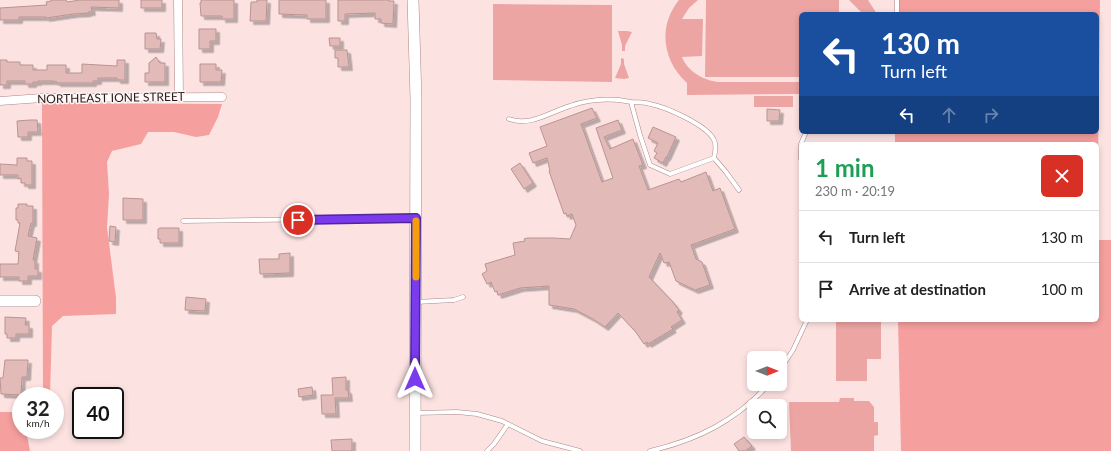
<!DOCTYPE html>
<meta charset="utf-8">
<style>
:root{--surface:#fff;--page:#f2f2f2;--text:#222;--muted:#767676;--line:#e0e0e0}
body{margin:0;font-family:Lato,sans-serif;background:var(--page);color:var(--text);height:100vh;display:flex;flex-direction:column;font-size:15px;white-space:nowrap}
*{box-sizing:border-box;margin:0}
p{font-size:13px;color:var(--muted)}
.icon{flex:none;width:22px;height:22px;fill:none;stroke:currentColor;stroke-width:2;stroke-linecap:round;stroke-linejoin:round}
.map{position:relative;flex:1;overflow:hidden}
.drawer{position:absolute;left:799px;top:142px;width:300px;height:180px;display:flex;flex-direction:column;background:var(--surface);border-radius:6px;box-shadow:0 2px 6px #0003}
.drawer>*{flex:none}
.banner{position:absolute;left:799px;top:12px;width:300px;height:122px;border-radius:6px;box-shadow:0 2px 6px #0003;background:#1a4fa0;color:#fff;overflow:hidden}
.needle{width:26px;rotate:90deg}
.buttons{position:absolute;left:747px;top:351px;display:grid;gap:8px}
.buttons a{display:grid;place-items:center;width:40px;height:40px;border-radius:6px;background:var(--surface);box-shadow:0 2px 6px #0003;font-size:20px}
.speed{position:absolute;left:12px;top:387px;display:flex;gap:8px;font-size:20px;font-weight:700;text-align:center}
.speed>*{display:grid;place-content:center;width:52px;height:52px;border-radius:50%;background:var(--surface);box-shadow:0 2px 6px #0003;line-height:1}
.speed small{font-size:10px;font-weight:400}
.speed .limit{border:2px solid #111;border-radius:6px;background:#fff;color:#111}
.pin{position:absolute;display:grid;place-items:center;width:34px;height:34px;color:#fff;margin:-17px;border:2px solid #fff;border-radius:50%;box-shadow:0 1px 4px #0007}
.me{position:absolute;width:44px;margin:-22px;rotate:0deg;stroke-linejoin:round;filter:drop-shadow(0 0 3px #0008)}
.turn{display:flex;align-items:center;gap:14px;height:84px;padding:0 16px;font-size:18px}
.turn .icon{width:52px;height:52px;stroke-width:2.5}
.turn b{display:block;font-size:28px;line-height:34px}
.lanes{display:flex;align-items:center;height:38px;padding:0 16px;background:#0003;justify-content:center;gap:20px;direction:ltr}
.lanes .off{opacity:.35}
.round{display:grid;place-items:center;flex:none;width:42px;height:42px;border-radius:6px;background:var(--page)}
.overview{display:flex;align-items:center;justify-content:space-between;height:68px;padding:0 16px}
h1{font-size:24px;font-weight:700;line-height:30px;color:#1e9e55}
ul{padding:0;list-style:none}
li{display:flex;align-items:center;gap:12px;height:52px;padding:0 16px;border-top:1px solid var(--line)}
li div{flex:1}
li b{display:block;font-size:15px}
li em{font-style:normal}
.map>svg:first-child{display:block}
</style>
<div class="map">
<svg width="1111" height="451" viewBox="0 0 1111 451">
<defs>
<filter id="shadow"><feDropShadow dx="3.5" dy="3.5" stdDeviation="0" flood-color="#0004"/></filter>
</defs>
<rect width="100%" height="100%" fill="#fce3e2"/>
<path fill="#eca5a3" d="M679,0H698L689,8L682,19H703L702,56L682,57C687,71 703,80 718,82H801V94L687,95V83C662,60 658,26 679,0Z
M706,0H839V14H801V77H705Z
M849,0H868L877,14H860L861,12Z
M493,4L612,5V82L493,80Z
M618,31H627L632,32L625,46V51H622V45Z
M621,58L624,59V64L629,78L624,79L615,78L621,64Z
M754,96H793V107H754Z
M836,320H881V359H867V381H836Z
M840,398H854V401H869L874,407V422H878V435L874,436V451H791L789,402H839Z"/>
<path fill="#f59f9e" d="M899,0H1100L1097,240H1111V451H901L898,320H1097V144H895V132H1097V14H899Z
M42,103L222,104L218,117L209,135L196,137L174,132H148L141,144L112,151L107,162L109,194L107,227L116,298V314L63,316L52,326L50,396H43Z
M0,412H21V430H26L30,451H0Z"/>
<path fill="#e2bbb9" stroke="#b99392" filter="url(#shadow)" d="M51,0H66L67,2L80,0H119V8L91,7L92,12H88V13L73,14L46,18V17H19V20H0V8L47,5L46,2L51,1Z
M141,0H162V8H141Z
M201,0H234V19H222V16H201L200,3H201Z
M257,0H267L266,21H250L251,2H257Z
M279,0H326V19H307V15L279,14Z
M338,0H389V1H394L393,24L381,23V19H375V13L345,14V21H338Z
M199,29H216V41H210V49H199Z
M145,33H156L157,39H161L160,49H145Z
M329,38H340V46H330Z
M335,50H347L349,67H338V58H335Z
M156,57L160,63H165V82H145V73H149V63Z
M0,60H7V62H20V65H33V70H47V65H66V73H82V64L117,66V60H125V80H117V78H98V81H93V83H57V82L53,81H38V82H33V84H25V81H7V85H0Z
M200,64H216V70H222L221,82H200Z
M592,108L597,118L581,124L602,182L613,178L596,128L618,120L622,130L604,137L610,149L633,139L643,165L639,166L648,190L679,179L681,182L706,172L713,191L720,188L735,229L691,245L696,259L702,262L710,285L695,290L676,281L669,262L664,263L660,253L649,277L672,301L679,310L677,312L682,320L671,327L673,329L648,344L647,342L644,344L635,331L618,313L605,327L593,319L574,309L549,305V286L520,288L498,295L497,291L495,292L491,282L487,284L482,274L487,271L485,264L515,255L513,243L525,241L524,239L527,238H553L570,239L576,225L572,214L567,216L566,213L564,214L549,171H550L547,158L533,163L529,153L547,146L540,127Z
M767,109L780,110L779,121H767Z
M30,120H37L38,132H28V137H18L17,121Z
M653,127L676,137L667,157H666L663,163L654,158L657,153L654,151L658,143L648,138Z
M17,158H27V161H32V185H25V183H21V178L18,179V175H0V164L17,165Z
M520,163L533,183L524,189L511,169Z
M123,198L143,199V220H123Z
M18,204H27V206H33V223H31L28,236L37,238L33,260H35V269H38V276H28V281H19V277H0V264H18L19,252L15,251L20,223H18V220H16V208H18Z
M110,226L116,227L115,242L109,241Z
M160,228H179V243H160V239H158V229Z
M290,253V273L260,274L259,259H279V254Z
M186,297L206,299L205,311L185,310Z
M5,317L26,318L25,325H29V334H16V338H7V334H5Z
M5,360H28L27,377H22L21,395L1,394L0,378H3Z
M346,377V390H348L349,398H335L336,414H322L321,395H333L332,378Z
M312,387L313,395L299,397L298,389Z
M744,437L752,446L745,451H739L734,444Z
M352,439V451H332L331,440Z"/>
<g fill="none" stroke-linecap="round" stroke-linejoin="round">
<g stroke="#ac8786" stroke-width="5">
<path id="lane" d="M897,0V14
M509,119C530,127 550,112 570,106C590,99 611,98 631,102
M801,144L806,132
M801,146V159
M714,158C715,152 717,146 714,140C707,125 666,107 650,104C644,102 638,102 631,102L640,135L650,165L670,174L714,158L726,172L739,190
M183,221L415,218
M416,302L454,300L463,297
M780,370L793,350L807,320
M416,413L457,412L477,414L502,421L542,441L580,451
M487,451L494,444L508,424
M650,451C697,440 736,421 769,384"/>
</g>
<g stroke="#ac8786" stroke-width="9">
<path id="street" d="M178,0L179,97
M0,101L42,98L222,97"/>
</g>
<g stroke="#ac8786" stroke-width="12">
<path id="secondary" d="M413,0L416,99L415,451
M0,301H35"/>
</g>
<use href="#lane" stroke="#fff" stroke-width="4"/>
<use href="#street" stroke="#fff" stroke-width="8"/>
<use href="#secondary" stroke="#fff" stroke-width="11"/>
</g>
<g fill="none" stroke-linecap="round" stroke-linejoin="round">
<g stroke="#51269a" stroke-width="10">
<path id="route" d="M298,220L416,218L415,379"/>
</g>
<use href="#route" stroke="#7c3aed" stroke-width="7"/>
<path stroke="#f59e0b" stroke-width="7" d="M416,277V221"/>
</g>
<g text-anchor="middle" stroke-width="3" stroke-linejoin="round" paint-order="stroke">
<g font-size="12" fill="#291b1b" stroke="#fdf5f4">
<text transform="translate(111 98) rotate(-1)" y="4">NORTHEAST IONE STREET</text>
</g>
</g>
</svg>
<div class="buttons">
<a><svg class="needle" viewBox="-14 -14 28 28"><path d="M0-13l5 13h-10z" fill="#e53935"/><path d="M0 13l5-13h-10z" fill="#767676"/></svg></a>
<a><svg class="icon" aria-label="search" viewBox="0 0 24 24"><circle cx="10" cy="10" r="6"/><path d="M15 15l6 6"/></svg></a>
</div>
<div class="speed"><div>32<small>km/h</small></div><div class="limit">40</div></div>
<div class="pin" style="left:298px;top:220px;background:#d93025"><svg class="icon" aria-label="arrive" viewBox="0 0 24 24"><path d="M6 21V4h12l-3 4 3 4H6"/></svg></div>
<svg class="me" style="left:415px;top:379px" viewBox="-20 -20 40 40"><path d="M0-17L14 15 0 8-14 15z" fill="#7c3aed" stroke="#fff" stroke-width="4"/></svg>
<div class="banner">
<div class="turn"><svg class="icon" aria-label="left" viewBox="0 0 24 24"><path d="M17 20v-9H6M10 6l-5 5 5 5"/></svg><div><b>130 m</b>Turn left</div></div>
<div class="lanes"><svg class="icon" aria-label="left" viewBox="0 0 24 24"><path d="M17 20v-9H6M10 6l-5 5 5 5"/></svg><svg class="icon off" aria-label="ahead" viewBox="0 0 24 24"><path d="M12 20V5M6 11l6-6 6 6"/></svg><svg class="icon off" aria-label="right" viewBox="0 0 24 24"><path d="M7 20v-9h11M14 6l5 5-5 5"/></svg></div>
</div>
<section class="drawer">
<div class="overview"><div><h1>1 min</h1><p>230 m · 20:19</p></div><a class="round" style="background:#d93025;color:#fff"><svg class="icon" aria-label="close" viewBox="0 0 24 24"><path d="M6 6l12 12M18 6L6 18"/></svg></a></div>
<ul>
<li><svg class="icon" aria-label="left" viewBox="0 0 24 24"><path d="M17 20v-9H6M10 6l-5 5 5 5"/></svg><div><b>Turn left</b></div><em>130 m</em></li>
<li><svg class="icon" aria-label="arrive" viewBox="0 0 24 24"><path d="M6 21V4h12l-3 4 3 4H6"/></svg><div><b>Arrive at destination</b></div><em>100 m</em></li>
</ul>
</section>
</div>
